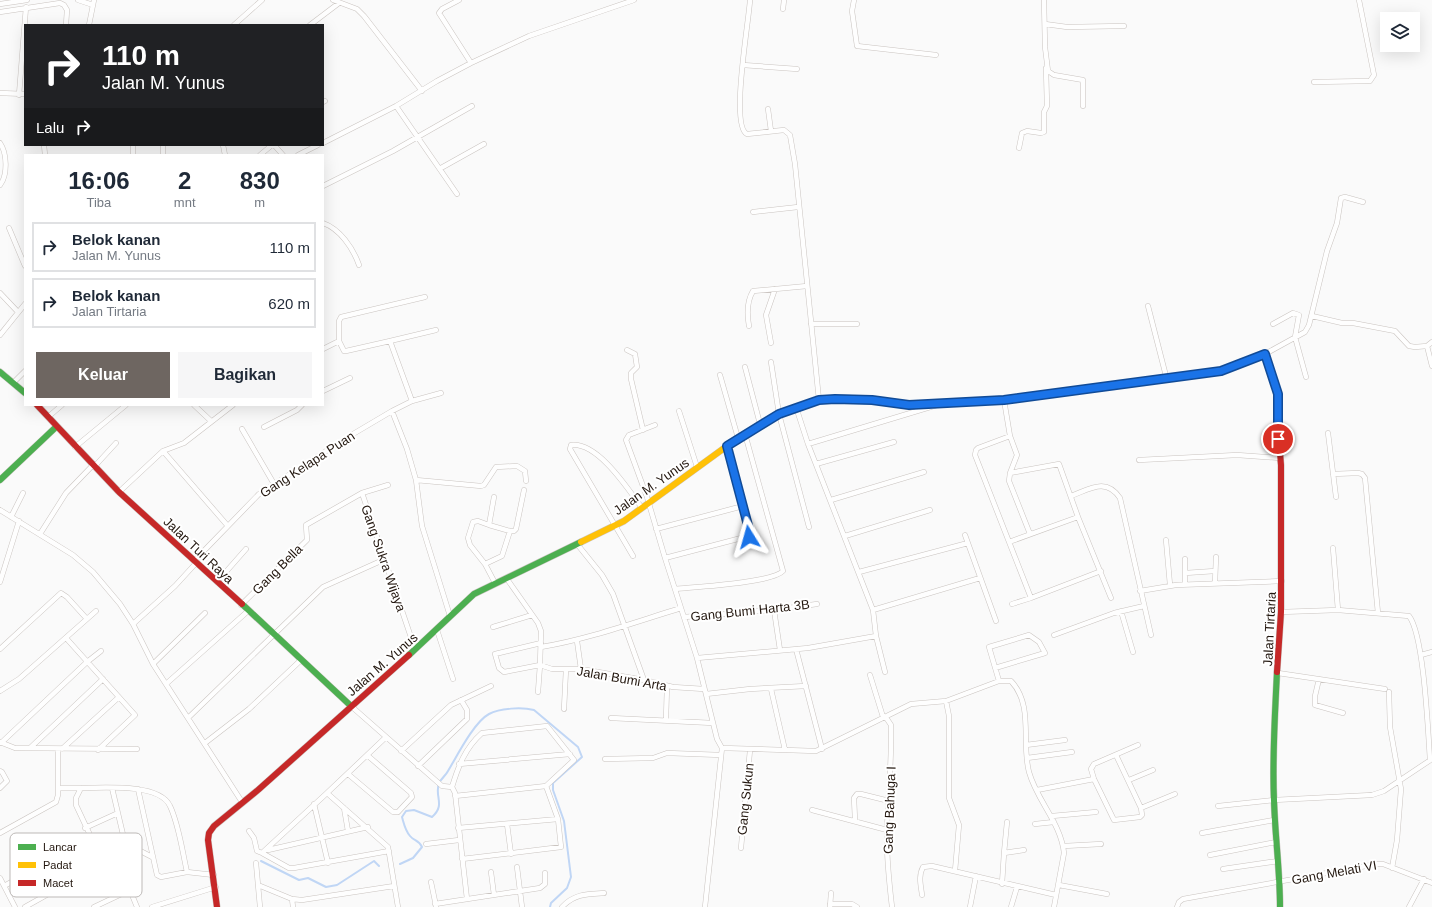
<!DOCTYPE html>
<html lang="id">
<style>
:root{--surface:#fff;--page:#f6f6f7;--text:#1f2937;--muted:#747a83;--line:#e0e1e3;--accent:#6e6661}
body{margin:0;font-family:Helvetica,sans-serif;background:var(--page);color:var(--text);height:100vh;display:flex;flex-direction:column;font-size:15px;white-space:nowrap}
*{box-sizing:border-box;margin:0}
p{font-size:13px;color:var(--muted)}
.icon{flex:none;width:22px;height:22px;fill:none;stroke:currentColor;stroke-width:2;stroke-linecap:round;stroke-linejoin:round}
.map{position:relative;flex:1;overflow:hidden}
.details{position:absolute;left:24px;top:154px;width:300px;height:252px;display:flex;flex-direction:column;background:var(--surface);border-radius:0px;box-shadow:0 4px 16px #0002}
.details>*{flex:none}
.banner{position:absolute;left:24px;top:24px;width:300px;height:122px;border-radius:0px;box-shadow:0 4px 16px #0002;background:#202124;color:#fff;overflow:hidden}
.fabs{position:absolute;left:1380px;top:12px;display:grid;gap:8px}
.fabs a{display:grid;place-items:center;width:40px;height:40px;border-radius:0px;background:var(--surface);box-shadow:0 4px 16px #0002;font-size:20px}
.pin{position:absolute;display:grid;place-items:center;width:34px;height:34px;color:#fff;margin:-17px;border:2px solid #fff;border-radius:50%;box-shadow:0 1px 4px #0007}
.me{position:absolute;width:44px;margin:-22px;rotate:352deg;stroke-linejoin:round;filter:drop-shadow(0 0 3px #0008)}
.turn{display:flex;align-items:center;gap:14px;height:84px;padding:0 12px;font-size:18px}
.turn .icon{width:52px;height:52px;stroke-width:2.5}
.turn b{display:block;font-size:28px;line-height:34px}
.then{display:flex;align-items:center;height:38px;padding:0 12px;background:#0003;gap:8px;font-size:15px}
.eta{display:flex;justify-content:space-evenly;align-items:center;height:68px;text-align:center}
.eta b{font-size:24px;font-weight:700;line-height:28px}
.primary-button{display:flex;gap:8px;margin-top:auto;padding:8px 12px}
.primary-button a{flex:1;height:46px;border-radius:0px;background:var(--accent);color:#fff;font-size:16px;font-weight:700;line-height:46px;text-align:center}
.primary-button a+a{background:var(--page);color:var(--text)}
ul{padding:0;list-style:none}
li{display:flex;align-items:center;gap:12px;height:50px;margin:0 8px 6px;padding:0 4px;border:2px solid var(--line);border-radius:0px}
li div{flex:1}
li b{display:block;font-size:15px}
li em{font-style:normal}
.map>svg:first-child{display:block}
</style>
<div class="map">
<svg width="1432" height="907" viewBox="0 0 1432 907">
<rect width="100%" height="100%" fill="#fafafa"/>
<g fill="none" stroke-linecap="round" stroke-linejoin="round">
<path stroke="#c0d6f5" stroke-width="2" d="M261,861L299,880L308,878L326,887L337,885L374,861L379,866
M400,864L413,858L422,847C419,840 414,841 410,836C405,830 404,824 402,817L406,811L414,810L432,817C446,805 434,796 439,783C441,779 446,775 448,771C457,756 474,722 489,714C500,708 522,707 534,710L578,747L582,757L553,783V790L564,821L571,877L567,888L551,903L550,907"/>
<g stroke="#cac4c0" stroke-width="5.5">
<path id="street" d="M78,0L93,5
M333,0L357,9L364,16L422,91
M459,0L442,9L439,13L471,63
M750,0C749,21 730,126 747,134L784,130L790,135L795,164L819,400
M854,0L852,11L857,46L936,55
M1044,0L1045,47L1048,71L1054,75L1083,80V106
M0,4L27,0
M783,9L784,0
M0,12L60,3L64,5L67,10L66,25
M1045,24L1067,27L1124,26
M89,25L94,0
M234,25L262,0
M310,25L339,3
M743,65L797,69
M1314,82L1370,81L1374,75L1359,0
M0,93L25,94
M19,95L26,7
M323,102L325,101
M396,106L457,194
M768,109L771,131
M0,143C7,153 8,175 0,185
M323,143L396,106L437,81L471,63L529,36L634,0
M44,145L45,155
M133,145V155
M163,145V155
M223,145L225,155
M274,145L283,155
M1019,148L1022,133L1027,131L1041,133L1044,132V112L1047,106L1046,68
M260,155L272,145
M298,155L318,145
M441,168L484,144
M323,186L393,151L472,106
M753,212L798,207
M323,223C340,229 353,248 359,265
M9,228L25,266
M0,293L18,312
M1148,306L1167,380
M1312,316L1342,323H1353L1395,331L1409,346L1415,347L1427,346L1432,366
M811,324H857
M1273,324L1293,313L1299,315L1295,337L1306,377
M749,326C747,315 747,301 753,291L807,286
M0,335L25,304
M339,341V321L341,317L425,297
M390,341L436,330
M771,343L766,315L775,289
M1427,346L1432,342
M323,349L339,341L344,351H346L390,341L412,401
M627,350L635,354L637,367L631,373V379L643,430
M1265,354L1305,332L1309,325L1327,251L1337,223L1341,198L1345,197L1363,202
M771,362L779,414L809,527
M745,367L760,424
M720,375L738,438
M14,382L25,371
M323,391L350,378
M1004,400L1010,436L1017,455L1010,473L1009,481L1030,534
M194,405L211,421
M796,407L808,444L873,610L876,636L885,672
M392,411L407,449L416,480L422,526L450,616
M679,411L697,467
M48,417L62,405
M655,425L629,435L626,440L647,497L665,558L697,658L717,739L722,748L816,751L911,704L946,701L999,681H1011C1034,705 1021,742 1029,772C1037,801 1061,823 1064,853L1054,907
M264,427L297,410L302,405
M242,429L274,484
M1328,433L1336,497
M1010,436L978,448L976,450L975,455L1031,598L1101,571
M808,444L937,405
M75,447L126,405
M163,451L227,525
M1139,460L1237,455L1280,458
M816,464L894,442
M94,467L116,443
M1010,473L1059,464L1078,517
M1333,474L1358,473L1362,474L1365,478L1378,613
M416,480L481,486L484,485L496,467L517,466L525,471L526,481
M388,485L362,493L415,649
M119,492L163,451L184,443L233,405
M1071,496C1090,489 1106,477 1120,498L1151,635
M494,497L489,525L478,521L473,522L468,538L470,545L485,564L495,583
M831,500L924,472
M0,510L73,555L93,572L120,604L133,624L153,664L242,802
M11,517L23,493
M489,525L510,531
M656,529L743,506
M40,534L66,493L93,465
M965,535L996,621
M845,536L930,510
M1166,540L1170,585
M1009,542L1078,517L1111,598
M577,544L602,575L613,594L644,680
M1333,548L1338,610
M633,556L570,449L571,445C598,442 628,489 642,508
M665,558L749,536L727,446
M1185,559V584
M195,560L259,494L348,437L392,411L412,401L441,393
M485,564L502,556L510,531H514L516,529L524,490
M859,572L968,543
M1185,573L1215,571
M507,579L538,623L541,631L540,665L552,669H581L644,680L673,687L704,689
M0,582L19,521
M217,582L246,549
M1215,583L1216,557
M675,589C695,587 772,583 783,571L745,434
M1140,591L1176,585L1282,581
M1012,604L1031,598
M241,605L307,540L306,525L362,493
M774,610L780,650
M873,610L980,578
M1121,611L1133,652
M1281,612L1338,610L1409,616C1424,635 1428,731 1430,760
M684,617L774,610L817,604
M133,624L175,586L197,562
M493,627L532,615
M437,630L453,679
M1054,635L1114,613L1144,606
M66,638L135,715L98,750
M577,641L581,669
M541,647C589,639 635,622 681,608
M0,649L61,593L67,597L87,619
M796,649L822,749
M1421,655L1432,652
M697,658L808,648L876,636
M153,664L205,613
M995,668L1045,653L1039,642L1029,635L989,647L999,681
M1278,673L1385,689
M870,675L883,717L887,719L891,725C892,761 888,795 887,830C886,856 889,881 892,907
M1319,679L1315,696V705L1343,713
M166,684L248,611
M771,689L785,750
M0,691L19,679L96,611
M538,692L540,665L504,672L499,668L495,654L541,643
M1389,692L1390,727L1401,789L1397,840L1392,868
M706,694L750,689L806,686
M946,701L949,716V798L959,825L955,871
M351,706L442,786L452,787
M564,709L566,669
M188,718L323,587L383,560
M611,718L713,723
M666,719L667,686
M385,738L327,793L388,847L398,907
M0,742L15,748L137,749
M1,743L87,662L101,651
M205,743L249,709L301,660
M1026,745L1065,740
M30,748L103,679
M62,749L119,697
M401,751L451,705L491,686
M1116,755L1141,808L1142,815L1140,817L1114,820L1094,779L1091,769L1094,764L1138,745
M1027,758L1072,752
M605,759L653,758L667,753L721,755
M459,764L570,754
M418,766L467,719V710L461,700
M0,771L2,772L7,781L0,788
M348,774L393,812H398L412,797L411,793L367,755
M1129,780L1153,770
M59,788C84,790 158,779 170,806C179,825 182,850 187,872
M81,788L76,798V805L98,852H103L125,843L152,857
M112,788L125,843
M138,789L157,875L161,877L187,872L214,875
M1037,790L1094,779
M455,796L546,786
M314,804L328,863
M1218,806L1274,800L1372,795L1384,791L1432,759
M344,808L348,831
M1141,808L1175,794
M812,810L887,830
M1052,816L1096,812
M855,820L854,798L857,794H861L889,801
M507,824L511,854
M1035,824L1054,822
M85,828L118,813
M458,828L558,819
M249,831L254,838L257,851L262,853L327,793
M0,833L56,802L58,795V749
M1202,833L1274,820
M426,844L459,840
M1064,846L1101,844
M741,848L750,750
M268,850L368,827
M262,853L289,868H294L389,851
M1004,853L1007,822
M1210,855L1276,842
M462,859L561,847L558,819L546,786L574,760L547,726L482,733C465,748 458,767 452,787L455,793L467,899
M256,863L260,907
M517,867L522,907
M1223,869L1278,861
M491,872L494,895
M0,878L15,907
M431,882L436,906
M1002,884L1004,853L1024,850
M258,885L292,899L302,900L394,886
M1059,885L1107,894
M4,886L91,839
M922,895C921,886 918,876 923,867L932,866L1056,895
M292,899L293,907
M435,904L540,888L545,884V873
M830,904H852L857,907
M25,907L84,874L96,876L116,864
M94,907L130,890L137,907
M152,907L216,887
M562,907C574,894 586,894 604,893
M705,907L722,748
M830,907L831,893
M970,907L976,876
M1011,907L1017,887
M1177,907L1179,902L1183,899L1377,864H1383L1432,883
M1409,907L1424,879"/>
</g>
<g stroke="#cac4c0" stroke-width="7">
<path id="fast" d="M0,372L25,393
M811,403C841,392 877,403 908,405C921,406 935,404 948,403C981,401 1013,399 1046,394
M0,480L56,427
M242,604L351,706
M409,655L474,594L581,542
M1277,672C1275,715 1272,757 1274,800C1275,836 1280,871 1280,907"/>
</g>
<g stroke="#cac4c0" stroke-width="7">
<path id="slow" d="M1046,394L1221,371L1265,354L1271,373
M581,542L624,521L738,438L779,414L811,403"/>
</g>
<g stroke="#cac4c0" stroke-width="7">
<path id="jam" d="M1271,373L1277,394V419L1281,465V612L1277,672
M37,405L119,492L242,604
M217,907L208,840L209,833L214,826L258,790L409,655"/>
</g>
<use href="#street" stroke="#fefefe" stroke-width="4.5"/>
<use href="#fast" stroke="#4caf50" stroke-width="6"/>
<use href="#slow" stroke="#ffc107" stroke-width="6"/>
<use href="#jam" stroke="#c62828" stroke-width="6"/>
</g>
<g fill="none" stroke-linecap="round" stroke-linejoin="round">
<g stroke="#114b97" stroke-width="10">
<path id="route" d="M749,537L750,533L727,446L779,414L819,400L835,399L872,400L909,405L1004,400L1221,371L1265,354L1278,394V439"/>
</g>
<use href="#route" stroke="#1a73e8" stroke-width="7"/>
</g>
<g text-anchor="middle" stroke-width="4" stroke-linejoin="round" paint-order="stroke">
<g font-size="13" fill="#22160e" stroke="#fff">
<text transform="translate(307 464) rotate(-33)" y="5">Gang Kelapa Puan</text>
<text transform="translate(651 486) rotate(-35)" y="5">Jalan M. Yunus</text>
<text transform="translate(199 550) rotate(43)" y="5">Jalan Turi Raya</text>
<text transform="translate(384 558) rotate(71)" y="5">Gang Sukra Wijaya</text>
<text transform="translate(277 569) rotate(-45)" y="5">Gang Bella</text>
<text transform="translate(750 610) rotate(-6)" y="5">Gang Bumi Harta 3B</text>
<text transform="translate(1269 629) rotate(-87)" y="5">Jalan Tirtaria</text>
<text transform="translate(382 664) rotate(-41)" y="5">Jalan M. Yunus</text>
<text transform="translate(622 678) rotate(10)" y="5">Jalan Bumi Arta</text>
<text transform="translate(745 799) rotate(-84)" y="5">Gang Sukun</text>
<text transform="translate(889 810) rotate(-88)" y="5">Gang Bahuga I</text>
<text transform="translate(1334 872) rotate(-10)" y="5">Gang Melati VI</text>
</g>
</g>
<rect x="10" y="833" width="132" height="64" rx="6" fill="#fff" stroke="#bdb9b7" stroke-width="1"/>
<rect x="18" y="844" width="18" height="6" fill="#4caf50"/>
<rect x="18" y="862" width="18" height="6" fill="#ffc107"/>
<rect x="18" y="880" width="18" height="6" fill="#c62828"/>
<g font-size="11" fill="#22160e">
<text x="43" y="851">Lancar</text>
<text x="43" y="869">Padat</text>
<text x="43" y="887">Macet</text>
</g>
</svg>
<div class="fabs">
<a><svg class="icon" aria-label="layers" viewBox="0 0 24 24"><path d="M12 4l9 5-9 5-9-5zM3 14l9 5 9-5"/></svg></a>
</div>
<div class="pin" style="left:1278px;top:439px;background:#d93025"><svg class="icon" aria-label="arrive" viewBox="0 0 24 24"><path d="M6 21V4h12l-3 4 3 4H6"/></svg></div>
<svg class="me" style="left:749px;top:537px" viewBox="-20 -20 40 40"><path d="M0-17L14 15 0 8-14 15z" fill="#1a73e8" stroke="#fff" stroke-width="4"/></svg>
<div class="banner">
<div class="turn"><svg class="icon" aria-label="right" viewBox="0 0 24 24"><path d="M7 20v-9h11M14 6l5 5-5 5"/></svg><div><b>110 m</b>Jalan M. Yunus</div></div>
<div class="then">Lalu<svg class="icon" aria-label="right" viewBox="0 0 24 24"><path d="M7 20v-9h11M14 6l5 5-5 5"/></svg></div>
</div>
<section class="details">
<div class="eta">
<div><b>16:06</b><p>Tiba</p></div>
<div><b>2</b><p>mnt</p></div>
<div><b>830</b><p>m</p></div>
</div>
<ul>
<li><svg class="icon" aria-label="right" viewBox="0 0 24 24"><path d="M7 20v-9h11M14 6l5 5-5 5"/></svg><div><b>Belok kanan</b><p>Jalan M. Yunus</p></div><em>110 m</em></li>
<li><svg class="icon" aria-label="right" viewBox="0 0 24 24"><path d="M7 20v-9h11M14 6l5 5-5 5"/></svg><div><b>Belok kanan</b><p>Jalan Tirtaria</p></div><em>620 m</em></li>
</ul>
<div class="primary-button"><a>Keluar</a><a>Bagikan</a></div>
</section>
</div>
